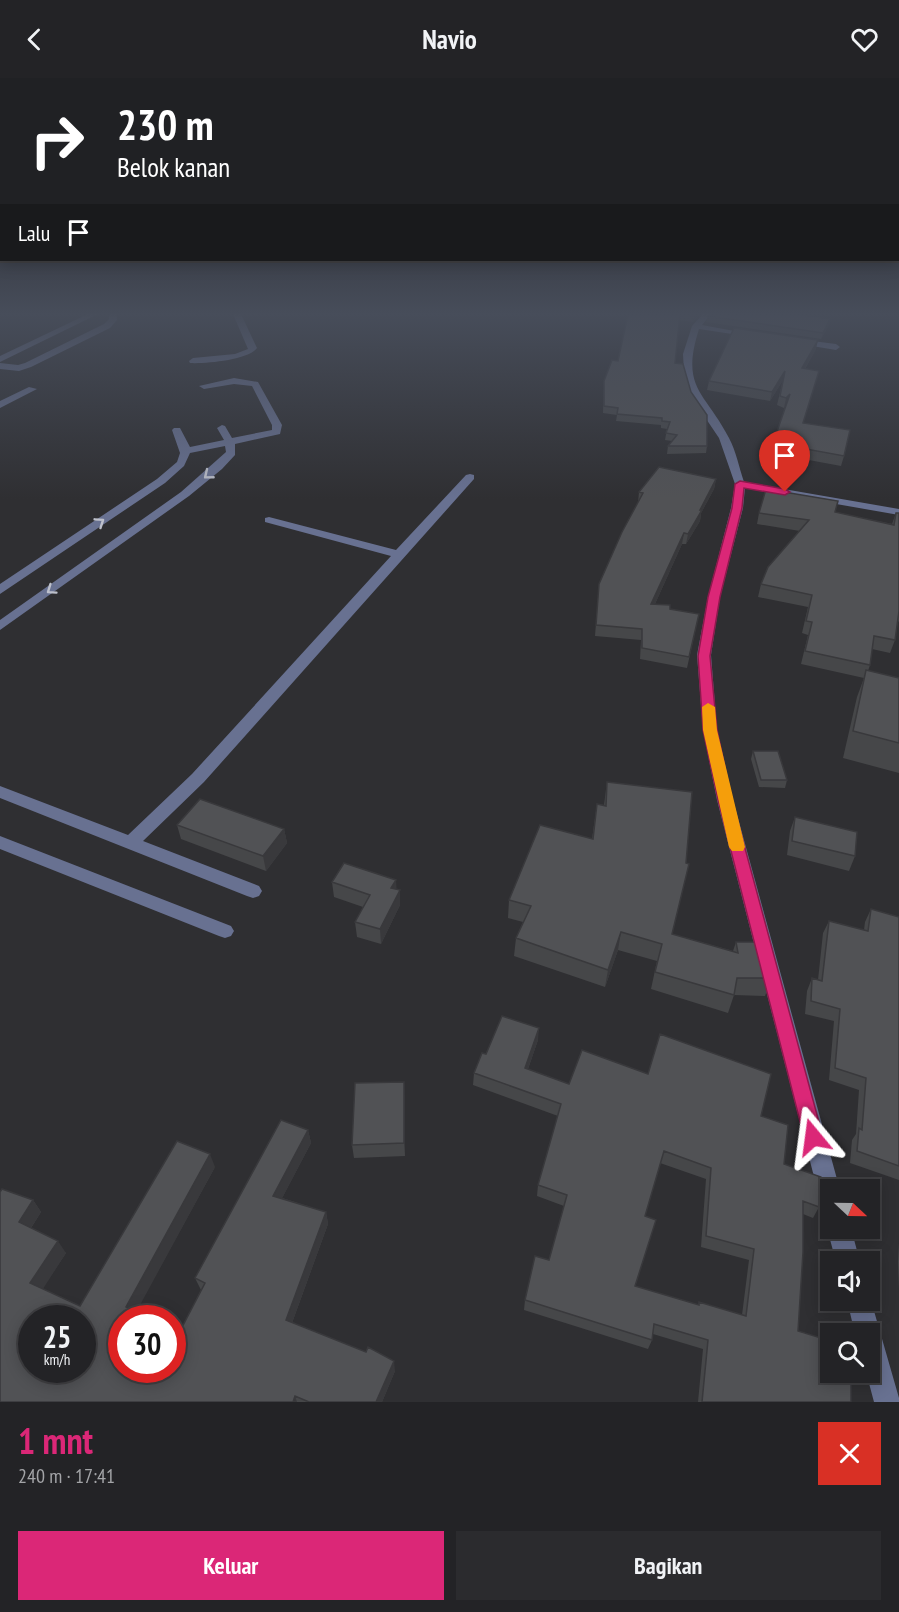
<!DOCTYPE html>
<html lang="id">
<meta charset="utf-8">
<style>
:root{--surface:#232326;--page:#2b2b2e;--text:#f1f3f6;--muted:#a3a4a7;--line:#404043;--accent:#db2777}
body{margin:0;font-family:"PT Sans Narrow",sans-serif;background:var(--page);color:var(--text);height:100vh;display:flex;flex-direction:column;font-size:22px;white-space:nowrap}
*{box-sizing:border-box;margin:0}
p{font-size:20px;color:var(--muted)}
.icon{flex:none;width:33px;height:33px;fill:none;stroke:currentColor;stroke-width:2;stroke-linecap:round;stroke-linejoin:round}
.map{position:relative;height:1324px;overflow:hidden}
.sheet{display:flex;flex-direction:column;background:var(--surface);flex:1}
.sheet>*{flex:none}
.hud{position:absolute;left:0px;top:0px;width:900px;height:183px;box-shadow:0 3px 15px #0003,0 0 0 2px var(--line);background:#202124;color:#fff;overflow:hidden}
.needle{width:39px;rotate:112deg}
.fabs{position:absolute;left:820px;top:1101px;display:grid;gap:12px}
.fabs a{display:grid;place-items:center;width:60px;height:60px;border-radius:0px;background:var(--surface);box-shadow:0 3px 15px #0003,0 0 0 2px var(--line);font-size:30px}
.speed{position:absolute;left:18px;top:1227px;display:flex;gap:12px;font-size:30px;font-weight:700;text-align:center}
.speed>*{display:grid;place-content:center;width:78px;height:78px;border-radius:50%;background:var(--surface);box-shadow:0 3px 15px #0003,0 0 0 2px var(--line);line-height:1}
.speed small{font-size:15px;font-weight:400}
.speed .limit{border:9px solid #d22;background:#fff;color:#111}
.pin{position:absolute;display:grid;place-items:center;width:51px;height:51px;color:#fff;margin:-62px -26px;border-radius:50% 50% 50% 0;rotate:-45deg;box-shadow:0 0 6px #0007}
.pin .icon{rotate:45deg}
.me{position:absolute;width:66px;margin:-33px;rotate:344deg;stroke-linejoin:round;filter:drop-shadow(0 0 4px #0008)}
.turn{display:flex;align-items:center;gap:21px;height:126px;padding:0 18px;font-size:27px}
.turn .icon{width:78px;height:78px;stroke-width:2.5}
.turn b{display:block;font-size:42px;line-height:51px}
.then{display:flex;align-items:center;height:57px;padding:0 18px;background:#0003;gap:12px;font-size:22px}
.round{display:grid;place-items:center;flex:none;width:63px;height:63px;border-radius:0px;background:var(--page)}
.head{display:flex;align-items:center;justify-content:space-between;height:102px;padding:0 18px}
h1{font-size:36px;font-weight:600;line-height:45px;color:var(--accent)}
.action{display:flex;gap:12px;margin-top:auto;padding:12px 18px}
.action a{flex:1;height:69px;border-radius:0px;background:var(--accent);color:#fff;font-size:24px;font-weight:600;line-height:69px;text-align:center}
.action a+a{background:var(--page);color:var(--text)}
header{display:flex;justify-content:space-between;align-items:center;height:78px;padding:0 18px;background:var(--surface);font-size:27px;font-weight:600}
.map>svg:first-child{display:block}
</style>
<header><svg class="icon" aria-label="back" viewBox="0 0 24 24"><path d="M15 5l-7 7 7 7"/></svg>Navio<svg class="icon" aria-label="heart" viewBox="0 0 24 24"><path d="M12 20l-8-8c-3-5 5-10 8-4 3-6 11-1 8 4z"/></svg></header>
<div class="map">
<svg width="899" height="1324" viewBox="0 0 899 1324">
<rect width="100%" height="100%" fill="#2f2f32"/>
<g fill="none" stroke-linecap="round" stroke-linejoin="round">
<path fill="#687191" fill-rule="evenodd" d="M88,236H98L0,284V278Z
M109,236H117V242L110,250L31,289L19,293L0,291V285L18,287L25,285L104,246L109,241Z
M233,236H241L257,270C249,282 204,286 190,285L189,283L193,280L235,276L248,271Z
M703,236H711L702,247L756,257L752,259L699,251C680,311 705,313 729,360C736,373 739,389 744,404L899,431V437L745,410L743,430L720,519L711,577L717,652L733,722L840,1112H831V1133L823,1130L820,1122L717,722L703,652L697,577L708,519L731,430L735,406L719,360L692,320L684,294L683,276L692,248Z
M797,261L836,266L840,269L836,272L794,265L793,263Z
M234,300L258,304L282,347L280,356L235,366V377L222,391L189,418L0,552V542L181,414L226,374L225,368L190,375L184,388L165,405L0,516V506L157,401L177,384L180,375L172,352L174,350H180L190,369L224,362L217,350L222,347L225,348L232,360L272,352V347L252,308L234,306L204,311L199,308Z
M29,309L37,311L0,330V323Z
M470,396L474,397V401L204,704L143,763L259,808L262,813L259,818L253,820L247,818L0,720V708L128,757L192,696L391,478L265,444V440L269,439L396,472L466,397Z
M0,758L231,848L234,853L231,858L225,860L219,858L0,771Z
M831,1142V1150H851L860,1184H836L827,1150Z
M870,1219L899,1320V1324H874L866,1294H870V1256H855L847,1222H870Z"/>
</g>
<path fill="#464749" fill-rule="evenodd" d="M629,236H700L693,244L679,242L675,285L707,368L706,375L667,376L668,368L672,363L665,362L667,351L661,350V347L616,343L617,337L603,335L604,303L618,283Z
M798,236L830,241L829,247L821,261L706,244L708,238Z
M816,271L805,291L819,293L803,345L844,378L841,388L771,375L773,365L786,327L784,330L777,327L783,302L770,323L707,312L709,303Z
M716,401L714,411L701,435L700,443L686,466H682L655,526L670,531L699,536L687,590L640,581L641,562L595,558L599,506L638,425L639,414Z
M835,434L892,446L896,435H899V544L898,543L895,562L890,575L872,571L870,587L868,593L899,600V695L843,680L857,619L864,600L801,586L808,557L802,555L808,529L758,519L761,506L800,453L757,446L759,435Z
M753,673L787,702L785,710L759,709L751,681Z
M607,704L672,856L733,873L736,864L772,900L765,918L734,917L728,935L651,911L657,883L618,872L605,909L514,878L516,860L523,844L508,840L509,822L592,761L597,726L604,727Z
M795,739L855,778L849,793L787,777L790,753Z
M177,747L284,751L287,765L266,793L181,761Z
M332,804L400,812V827L381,866L357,859L355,844L363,829L334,819Z
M871,831L899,839V1102L850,1085L852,1062L856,1056L859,1012L829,1002L834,943L805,936L807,913L812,900L818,902L823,855L829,843L864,852L865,844Z
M538,962L528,991L569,1006L761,1038L784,1086L819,1129L813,1140L803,1136L798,1253L851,1324H698L703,1271L653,1256L652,1262L648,1271L524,1232L525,1222L549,1182L564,1128L537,1118L538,1107L558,1038L473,1007L474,995L486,976ZM660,1085L706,1101L701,1169L749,1182L742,1237L699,1224L698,1227L635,1208L645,1138Z
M405,1017V1078L354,1080L352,1067Z
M308,1052L311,1065L282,1120L326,1134L328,1146L292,1245L395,1293L382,1324H0L33,1122L41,1134L31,1150L66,1175L42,1211L80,1228L215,1089L136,1233L180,1253L201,1212L195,1200Z
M899,1165V1211L898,1184Z"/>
<path fill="#39393c" d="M696,236H700L693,244L694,238Z
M830,241L829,247L821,261L823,255Z
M818,262L816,271L800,299L802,290Z
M785,293L783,302L770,323L772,314Z
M790,316L788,326L784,330L786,320Z
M716,401L714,411L701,435L700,443L686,466L688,456Z
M684,455L682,466L650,537L651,526Z
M284,751L287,765L266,793L263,778Z
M396,802L397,816L391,810Z
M400,812V827L381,866L380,851Z
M621,854L618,872L605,909L608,892Z
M539,950L538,962L524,1002L525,990Z
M404,1004L405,1017V1078L404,1065Z
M308,1052L311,1065L277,1130L273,1118Z
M210,1076L215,1089L133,1240L126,1229Z
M33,1122L41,1134L27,1156L19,1144Z
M326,1134L328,1146L289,1253L286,1242Z
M58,1163L66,1175L39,1217L30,1205Z
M394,1283L395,1293L382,1324H376Z
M295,1318L297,1324H293Z"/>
<path fill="#515255" stroke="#39393c" stroke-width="1.5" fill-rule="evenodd" d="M629,236H680L675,285L683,286L691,314L707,337V368H668L677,357L666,355L670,344L662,343V340L617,336L618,330L604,328V303L612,282L618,283L627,241Z
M680,236H696L694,238Z
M710,236H798L830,241L823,255L708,238Z
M734,250L818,262L802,290L819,293L803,345L850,352L844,378L773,365L790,316L786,320L780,318L785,293L772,314L709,303Z
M659,389L716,401L700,432H702L688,456L684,455L651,526L670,527V531L699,536L689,579L642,570V551L596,547L599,506L622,454L643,415L639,414Z
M766,411L838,423L835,434L894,447L896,435H899V533L895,562L874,558L870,587L805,573L812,544L806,543L812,517L761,506L768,489L809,442L759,435Z
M866,592L899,600V665L853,653Z
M753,673H778L787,702H761Z
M607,704L692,714L686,785L689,786L672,856L738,875L736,864H758L772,900H737L734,917L655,894L662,866L621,854L608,892L516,860L531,828L509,822L540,747L593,761L597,726L606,728Z
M200,721L284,751L263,778L177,747Z
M795,739L857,754L855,778L792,763Z
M344,785L396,802L391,810L400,812L380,851L355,844L370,817L332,804Z
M871,831L899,839V1088L857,1073L859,1050L862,1052L866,1000L835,990L840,931L811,923L812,900L822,903L829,843L868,853Z
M502,938L539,950L525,990L569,1006L582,972L648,996L660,956L771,996L761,1038L788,1047L784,1086L821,1099L822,1103L819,1129L803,1123V1174L798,1253L831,1263V1294H851V1324H702L708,1262L654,1246L652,1262L525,1222L535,1178L549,1182L567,1117L538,1107L561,1026L474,995L482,975L486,976ZM664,1073L711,1090L706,1158L754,1171L746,1238L699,1224V1227L635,1208L656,1142L645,1138Z
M404,1004V1065L352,1067L355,1005Z
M281,1042L308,1052L273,1118L326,1134L286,1242L366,1274L368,1269L394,1283L376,1324H309L295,1318L293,1324H0V1114L2,1111L33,1122L19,1144L58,1163L30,1205L80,1228L177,1063L210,1076L126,1229L152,1240H122V1292H172V1250L180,1253L205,1205L195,1200ZM32,1240H82V1292H32Z"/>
<defs><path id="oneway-chevron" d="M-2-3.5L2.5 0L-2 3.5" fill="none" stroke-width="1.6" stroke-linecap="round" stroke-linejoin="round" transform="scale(1.5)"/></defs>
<g stroke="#bdc0cb">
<use href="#oneway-chevron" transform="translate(208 397) rotate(141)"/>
<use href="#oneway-chevron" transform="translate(100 444) rotate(-34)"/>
<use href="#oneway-chevron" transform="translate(51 512) rotate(145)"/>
</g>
<linearGradient id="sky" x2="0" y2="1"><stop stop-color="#1a1a1c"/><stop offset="0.56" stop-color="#474d5a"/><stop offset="1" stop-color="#474d5a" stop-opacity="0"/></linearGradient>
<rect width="899" height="421" fill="url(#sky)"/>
<path fill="#db2777" stroke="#8e194d" stroke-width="1.5" d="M740,403L785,411L790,414L785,417L744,410L742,430L720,519L710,578L717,652L732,722L823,1059L820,1065L813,1068L806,1065L804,1059L718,722L703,652L698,578L708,519L732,430L735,406Z"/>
<path fill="#f59e0b" d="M708,625L715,629L717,652L745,769L743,773H732L729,769L703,652L702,629Z"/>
</svg>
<div class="fabs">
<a><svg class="needle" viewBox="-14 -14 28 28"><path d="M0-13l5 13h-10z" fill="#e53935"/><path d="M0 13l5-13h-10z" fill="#a3a4a7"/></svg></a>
<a><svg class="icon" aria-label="sound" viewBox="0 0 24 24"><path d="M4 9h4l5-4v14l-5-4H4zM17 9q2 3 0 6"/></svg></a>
<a><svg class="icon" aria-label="search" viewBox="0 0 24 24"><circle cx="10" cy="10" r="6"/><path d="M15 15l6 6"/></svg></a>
</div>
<div class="speed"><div>25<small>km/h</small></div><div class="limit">30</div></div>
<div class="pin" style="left:785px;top:414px;background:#d93025"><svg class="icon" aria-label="arrive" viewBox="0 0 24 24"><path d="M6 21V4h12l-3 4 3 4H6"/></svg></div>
<svg class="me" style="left:813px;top:1059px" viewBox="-20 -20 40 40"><path d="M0-17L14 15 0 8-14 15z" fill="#db2777" stroke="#fff" stroke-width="4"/></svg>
<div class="hud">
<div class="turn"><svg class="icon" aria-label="right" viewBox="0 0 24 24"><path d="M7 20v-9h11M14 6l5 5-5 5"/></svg><div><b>230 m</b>Belok kanan</div></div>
<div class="then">Lalu<svg class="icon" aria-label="arrive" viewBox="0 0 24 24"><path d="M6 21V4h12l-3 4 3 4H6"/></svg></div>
</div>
</div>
<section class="sheet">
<div class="head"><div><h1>1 mnt</h1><p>240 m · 17:41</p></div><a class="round" style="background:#d93025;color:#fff"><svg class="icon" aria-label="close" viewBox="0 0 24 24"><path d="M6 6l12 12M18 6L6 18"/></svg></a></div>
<div class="action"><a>Keluar</a><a>Bagikan</a></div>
</section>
